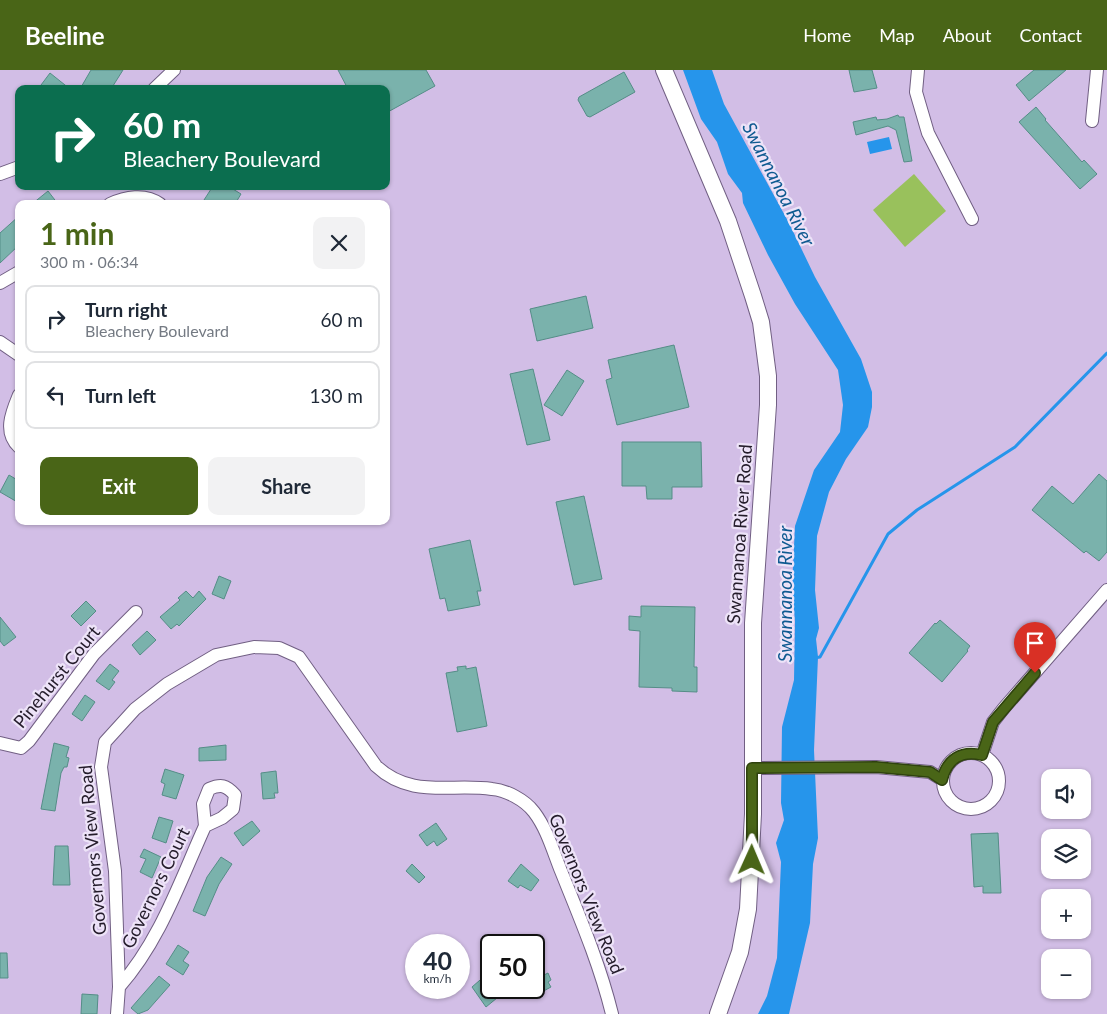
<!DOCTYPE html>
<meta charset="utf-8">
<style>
:root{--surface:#fff;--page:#f2f2f3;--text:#1f2937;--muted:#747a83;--line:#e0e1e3;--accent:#496517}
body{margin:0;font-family:Lato,sans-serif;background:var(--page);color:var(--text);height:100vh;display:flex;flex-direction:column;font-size:19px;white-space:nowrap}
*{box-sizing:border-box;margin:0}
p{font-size:16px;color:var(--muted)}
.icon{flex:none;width:28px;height:28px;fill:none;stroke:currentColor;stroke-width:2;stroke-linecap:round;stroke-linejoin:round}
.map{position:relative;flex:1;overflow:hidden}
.side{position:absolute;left:15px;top:130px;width:375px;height:325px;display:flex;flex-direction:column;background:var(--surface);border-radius:10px;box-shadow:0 1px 4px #0004}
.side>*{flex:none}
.top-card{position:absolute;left:15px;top:15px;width:375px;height:105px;border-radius:10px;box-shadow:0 1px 4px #0004;background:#0b6e4f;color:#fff;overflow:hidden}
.tools{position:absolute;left:1041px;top:699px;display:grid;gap:10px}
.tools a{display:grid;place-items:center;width:50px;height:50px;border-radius:10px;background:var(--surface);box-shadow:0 1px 4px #0004;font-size:25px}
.speed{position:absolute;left:405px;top:864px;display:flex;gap:10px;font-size:25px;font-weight:700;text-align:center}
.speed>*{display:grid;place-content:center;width:65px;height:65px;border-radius:50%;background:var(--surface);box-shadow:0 1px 4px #0004;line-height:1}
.speed small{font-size:12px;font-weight:400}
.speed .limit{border:2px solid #111;border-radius:8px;background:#fff;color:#111}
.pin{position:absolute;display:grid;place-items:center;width:42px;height:42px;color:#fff;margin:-51px -21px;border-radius:50% 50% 50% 0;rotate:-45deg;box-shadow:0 0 5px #0007}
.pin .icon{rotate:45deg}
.me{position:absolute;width:55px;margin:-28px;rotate:1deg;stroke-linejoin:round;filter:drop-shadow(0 0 4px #0008)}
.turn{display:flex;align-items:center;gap:18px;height:105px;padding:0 25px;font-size:22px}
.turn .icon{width:65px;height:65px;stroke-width:2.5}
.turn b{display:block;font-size:35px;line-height:42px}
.round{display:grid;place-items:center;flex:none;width:52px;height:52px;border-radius:10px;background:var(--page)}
.summary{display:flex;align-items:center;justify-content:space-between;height:85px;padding:0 25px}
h1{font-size:30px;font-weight:700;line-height:38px;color:var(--accent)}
.button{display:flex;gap:10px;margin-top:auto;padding:10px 25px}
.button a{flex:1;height:58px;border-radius:10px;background:var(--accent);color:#fff;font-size:20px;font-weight:700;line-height:58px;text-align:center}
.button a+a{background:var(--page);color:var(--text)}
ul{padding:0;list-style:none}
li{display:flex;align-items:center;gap:15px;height:68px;margin:0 10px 8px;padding:0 15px;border:2px solid var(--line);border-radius:10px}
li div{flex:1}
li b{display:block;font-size:19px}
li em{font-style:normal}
header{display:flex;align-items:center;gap:30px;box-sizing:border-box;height:70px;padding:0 25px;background:var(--accent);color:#fff}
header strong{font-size:24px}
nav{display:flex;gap:28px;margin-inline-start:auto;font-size:18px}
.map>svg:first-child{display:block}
</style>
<header>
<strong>Beeline</strong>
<nav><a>Home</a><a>Map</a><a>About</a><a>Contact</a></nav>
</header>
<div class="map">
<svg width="1107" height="944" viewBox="0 0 1107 944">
<rect width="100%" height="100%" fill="#d2bee6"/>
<path fill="#99c15c" d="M914,104L946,141L905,177L873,140Z"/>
<path fill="#2695eb" d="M683,0H712L724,34L789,153L815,207L861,289L872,322V337L868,357L846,389L829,422L817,466L815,520L819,558L816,569L818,587L814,680L818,768L813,794L810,853L789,944H758L767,926L777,888L781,792L776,773L784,750L781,733L782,657L794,610L795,551L792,516L795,456L814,400L840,362L843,335L838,300L795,234L768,185L743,133L742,123L728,104L717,72L701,49Z
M889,67L892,79L870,84L867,72Z"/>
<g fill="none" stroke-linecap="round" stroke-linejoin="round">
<path stroke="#2695eb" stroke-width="3" d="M814,588L820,587L888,464L917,440L1015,377L1107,283"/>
</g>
<path fill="#7ab2ac" stroke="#558d87" d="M91,0H123L111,19H80Z
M338,0H426L435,16L386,43V19H348Z
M849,0H872L877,18L854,22Z
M1034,0H1066L1029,31L1016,15Z
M624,2L635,22L590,47L587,46L578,30L579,27Z
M50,3L70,19H38Z
M1036,37L1046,49L1045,50L1082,92L1084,90L1097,104L1080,119L1019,52Z
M898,45L899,47H904L912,91L904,92L896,60L888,56L856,65L853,52L876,47L877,50L887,49Z
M213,116H228L241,124L235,134H210L204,130Z
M48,121L58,134H32Z
M19,146V175L0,193V163Z
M586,226L593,258L537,271L530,239Z
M674,275L689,337L617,355L606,310L612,308L608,290Z
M533,299L550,370L527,375L510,304Z
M567,300L584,311L562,346L544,335Z
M622,372H701L702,417H672V429H647L646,416H622Z
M1099,404L1107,411V482L1099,491L1086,481L1084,483L1032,440L1052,416L1073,434Z
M9,405L19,411V433L0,422Z
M584,426L602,509L574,515L556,432Z
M470,470L481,521H477L480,535L448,541L445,528L440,529L429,479Z
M219,506L231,511L224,529L212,524Z
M186,521L193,528L199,521L206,529L179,556L177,554L171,559L160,547L180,530L178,528Z
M86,531L96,541L81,556L71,546Z
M641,536L695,537L694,597H697V622L672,621V618L639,617L640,561L629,560V546L641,547Z
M0,547L16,567L4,576L0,571Z
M940,550L970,576L967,580L968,581L942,612L909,583L935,553L936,554Z
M147,561L156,570L140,585L132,575Z
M110,594L119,601L112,610L115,612L109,620L96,611Z
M466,596V599L476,597L487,656L457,662L446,603L458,601L457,597Z
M85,625L95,632L82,651L72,644Z
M54,673L69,677L66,687L69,688L67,697H64L61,703L55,741L41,739Z
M226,675V690L199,691V678Z
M165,699L184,705L176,729L162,725L165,714L161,712Z
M276,701L278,723H274L275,728L263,729L261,703Z
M159,747L173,751L166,773L152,768Z
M252,751L260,761L243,776L234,763Z
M436,753L447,769L437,776L434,771L427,776L419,765Z
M998,763L1001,823H983V816L974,817L971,764Z
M55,776H68L70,815H53Z
M144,779L161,787L152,808L140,802L146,789L140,787Z
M221,787L232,794L219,814L205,846L193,841L207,807Z
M412,794L425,807L419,813L406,801Z
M521,794L539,810L531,821L520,815L518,818L508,811Z
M178,875L189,882L183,891L189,895L183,905L166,894Z
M0,883H7L8,908H0Z
M541,899L544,905L548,903L551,910L548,912L551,917L538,924L534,916V903Z
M487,904L491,909V918H498L503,923L486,937L472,917Z
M159,906L170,915L148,940L138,944L131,938Z
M82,924L98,925L97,944H81Z"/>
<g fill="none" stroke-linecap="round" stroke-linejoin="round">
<g stroke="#715f83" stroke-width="14">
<path id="minor" d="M918,0L916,22L928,63L972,149
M154,19L174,0
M1092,51L1097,0
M0,104L19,97
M110,134C125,127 145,123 160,134
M0,213L19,202
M0,272L19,285
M19,325C12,342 3,362 19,377
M0,673L21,678L29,671L94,584L136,542
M943 711a28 28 0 1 1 56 0a28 28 0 1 1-56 0Z
M982,685L993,652L1004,638L1107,520
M752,698L876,697L930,702L943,710
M119,917C160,871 180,811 205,756L222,748L233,739L235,725C226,715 221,714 209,719L203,734L205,756
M117,944L119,917L115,801L101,697L105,672L135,639L167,614L216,585L254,577L279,578L299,587L376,696C411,729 451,713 492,719C506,720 525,730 534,742C547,759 553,781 561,801C580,848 600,895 612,944"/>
</g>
<g stroke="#715f83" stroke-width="18">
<path id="major" d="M664,0L728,151L753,226L761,252L768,306V335L753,553V744L748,839L740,882L718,944"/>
</g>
<use href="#minor" stroke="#fff" stroke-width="12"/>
<use href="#major" stroke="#fff" stroke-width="16"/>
</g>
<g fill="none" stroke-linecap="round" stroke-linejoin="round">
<g stroke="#2f420f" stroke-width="12">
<path id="route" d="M752,790V698L876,697L930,702L942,710C947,689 961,680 982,685L993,652L1035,603"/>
</g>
<use href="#route" stroke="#496517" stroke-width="9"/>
</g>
<g text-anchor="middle" stroke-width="4.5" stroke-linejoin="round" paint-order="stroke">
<g font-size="18" fill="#241c2b" stroke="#ede3f8">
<text transform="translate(740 464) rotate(-86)" y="6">Swannanoa River Road</text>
<text transform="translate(57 607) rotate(-51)" y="6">Pinehurst Court</text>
<text transform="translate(93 780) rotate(-95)" y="6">Governors View Road</text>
<text transform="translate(156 818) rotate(-64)" y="6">Governors Court</text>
<text transform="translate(586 824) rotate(68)" y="6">Governors View Road</text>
</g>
<g font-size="19" font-style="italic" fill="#0f5a91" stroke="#ede3f8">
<text transform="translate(779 114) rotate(63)" y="7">Swannanoa River</text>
<text transform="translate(785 524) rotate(-90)" y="7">Swannanoa River</text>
</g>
</g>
</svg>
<div class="tools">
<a><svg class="icon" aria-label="sound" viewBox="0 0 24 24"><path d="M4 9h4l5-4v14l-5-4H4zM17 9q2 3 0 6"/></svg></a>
<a><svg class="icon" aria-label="layers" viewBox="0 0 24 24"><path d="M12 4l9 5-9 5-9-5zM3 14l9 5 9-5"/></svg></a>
<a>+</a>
<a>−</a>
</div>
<div class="speed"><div>40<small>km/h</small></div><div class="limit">50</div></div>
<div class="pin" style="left:1035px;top:603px;background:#d93025"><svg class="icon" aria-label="arrive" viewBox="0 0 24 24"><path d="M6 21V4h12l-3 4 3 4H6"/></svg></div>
<svg class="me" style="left:752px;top:790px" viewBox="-20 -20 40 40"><path d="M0-17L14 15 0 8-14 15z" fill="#496517" stroke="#fff" stroke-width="4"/></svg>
<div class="top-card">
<div class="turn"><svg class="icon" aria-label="right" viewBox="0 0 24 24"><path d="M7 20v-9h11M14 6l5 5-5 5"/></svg><div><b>60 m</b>Bleachery Boulevard</div></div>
</div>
<section class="side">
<div class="summary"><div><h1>1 min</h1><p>300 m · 06:34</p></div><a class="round"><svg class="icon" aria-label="close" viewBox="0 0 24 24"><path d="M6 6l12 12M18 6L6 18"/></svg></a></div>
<ul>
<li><svg class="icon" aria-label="right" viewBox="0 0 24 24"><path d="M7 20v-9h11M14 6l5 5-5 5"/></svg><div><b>Turn right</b><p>Bleachery Boulevard</p></div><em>60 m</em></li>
<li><svg class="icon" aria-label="left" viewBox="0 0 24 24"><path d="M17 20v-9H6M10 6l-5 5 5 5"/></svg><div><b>Turn left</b></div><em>130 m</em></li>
</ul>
<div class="button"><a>Exit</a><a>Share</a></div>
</section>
</div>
